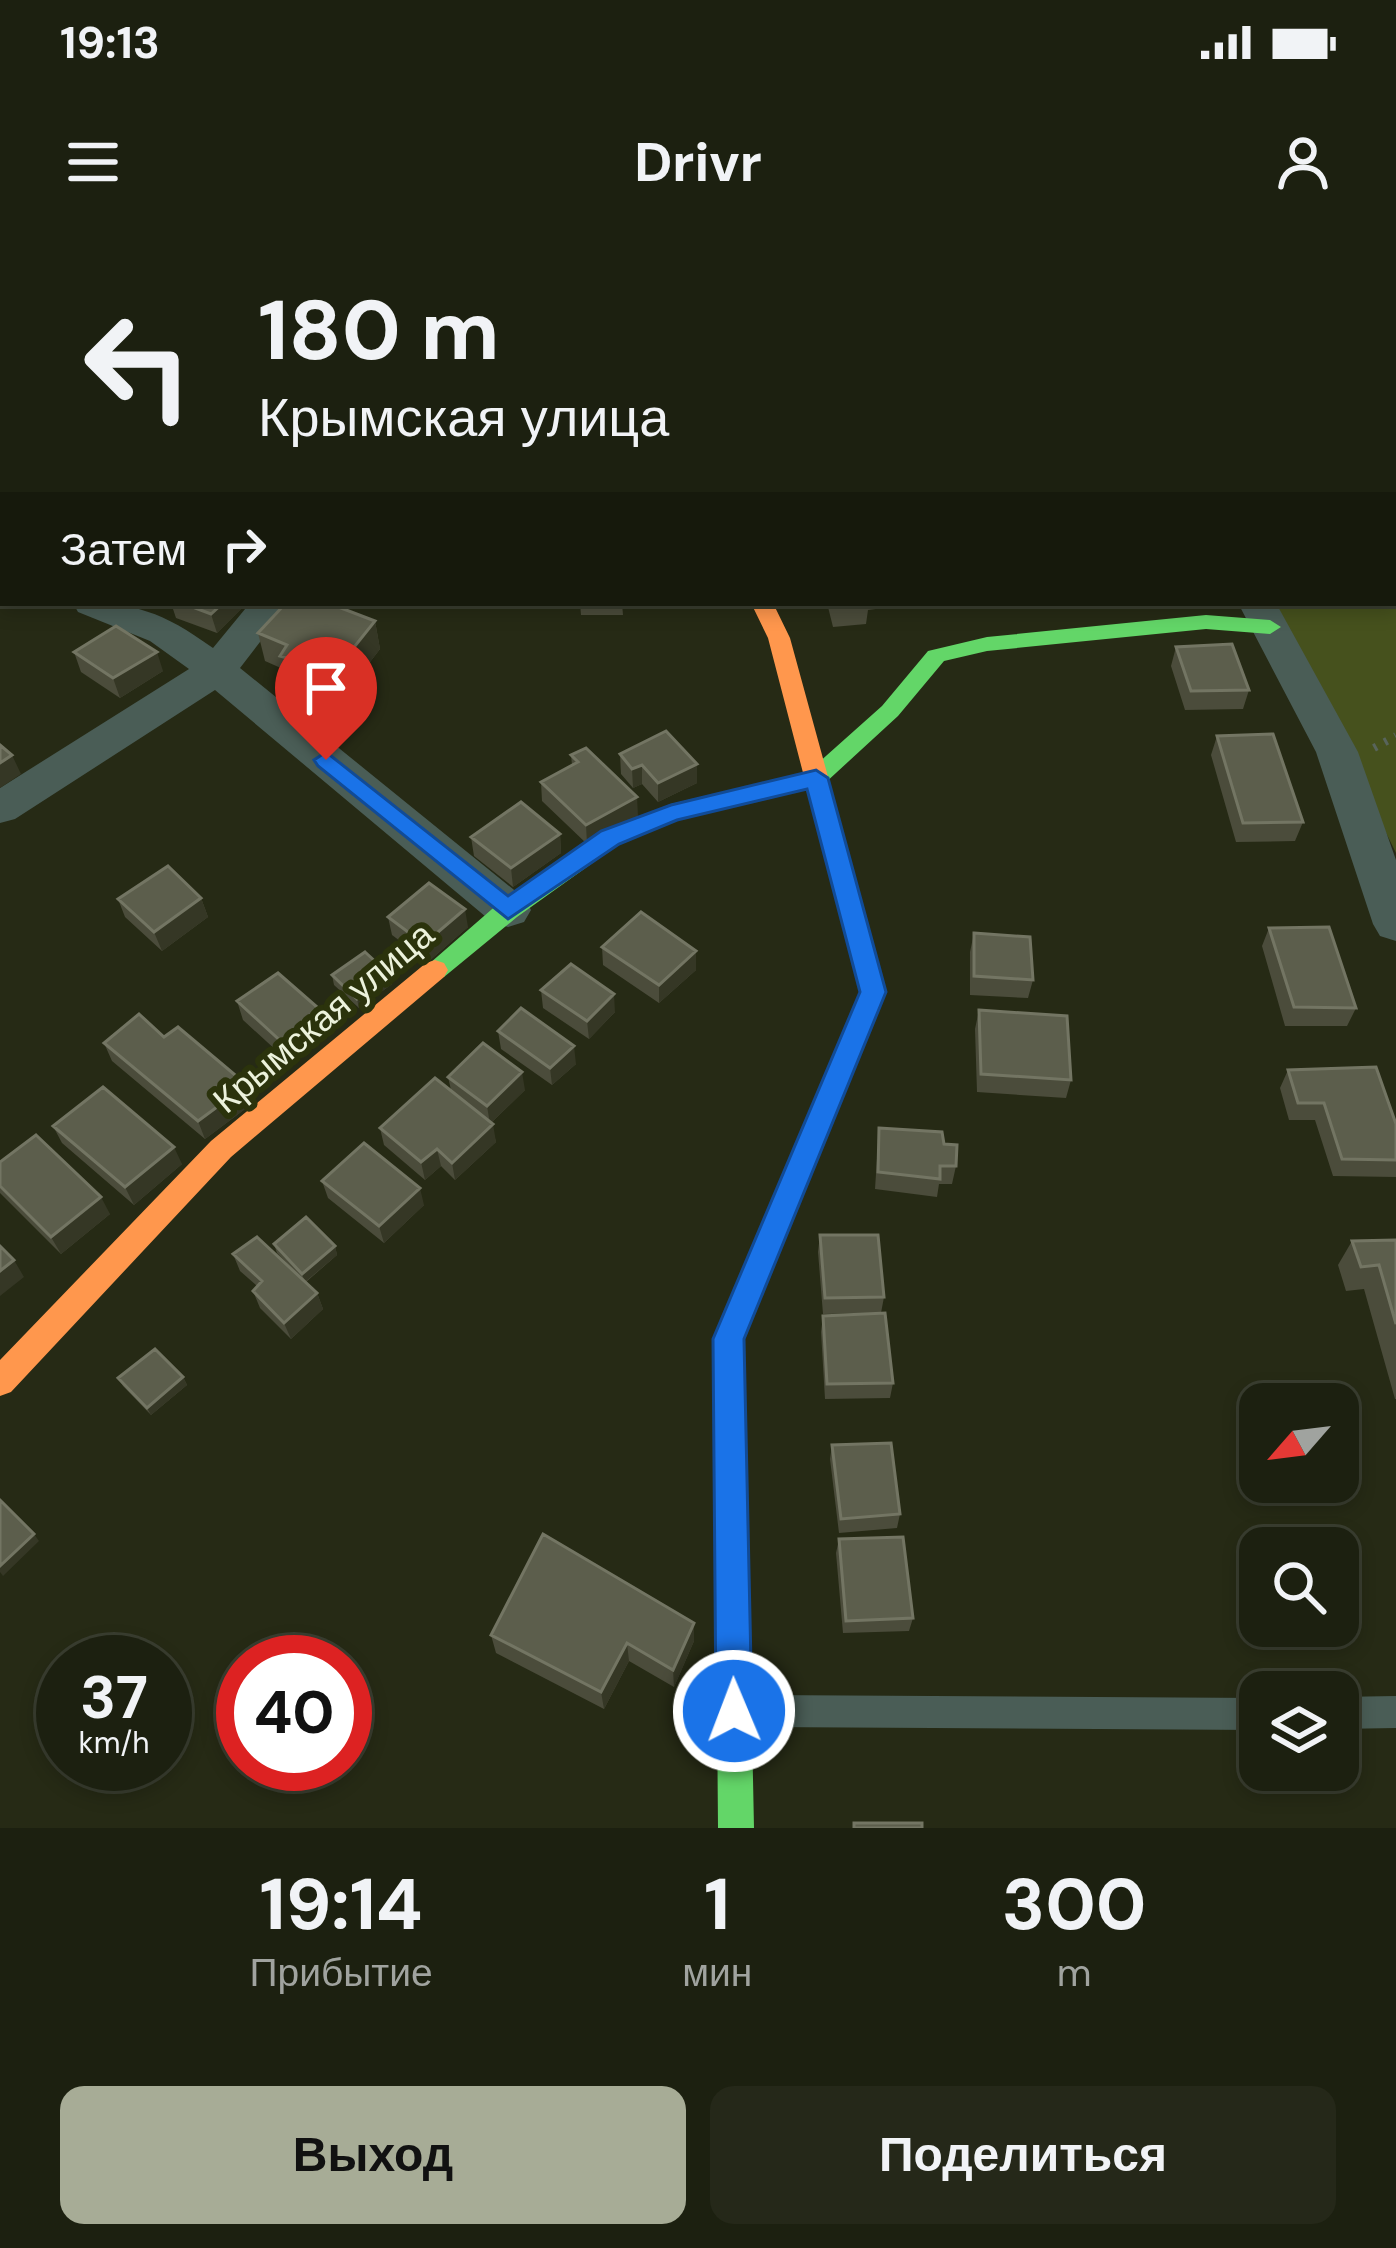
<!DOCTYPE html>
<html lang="ru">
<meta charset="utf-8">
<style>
:root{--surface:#1c2010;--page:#252819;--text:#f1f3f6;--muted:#a0a39f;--line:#3a3e30;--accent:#a7ac96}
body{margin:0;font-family:"DM Sans",sans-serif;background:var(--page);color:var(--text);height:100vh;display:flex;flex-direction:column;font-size:45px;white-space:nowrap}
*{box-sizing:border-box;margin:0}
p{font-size:39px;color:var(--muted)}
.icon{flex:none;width:66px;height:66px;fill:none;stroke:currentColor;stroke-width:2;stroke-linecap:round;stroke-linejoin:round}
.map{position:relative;height:1588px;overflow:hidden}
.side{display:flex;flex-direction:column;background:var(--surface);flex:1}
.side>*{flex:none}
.guide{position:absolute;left:0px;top:0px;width:1398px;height:366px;box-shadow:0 6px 18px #0003,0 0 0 3px var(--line);background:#1c2010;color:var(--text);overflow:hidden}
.needle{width:78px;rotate:242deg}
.fabs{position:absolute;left:1239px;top:1143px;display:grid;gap:24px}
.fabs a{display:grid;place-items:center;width:120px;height:120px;border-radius:24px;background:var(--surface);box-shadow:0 6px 18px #0003,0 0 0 3px var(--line);font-size:60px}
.speed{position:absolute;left:36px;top:1395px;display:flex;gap:24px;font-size:60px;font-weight:700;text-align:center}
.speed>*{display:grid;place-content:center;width:156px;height:156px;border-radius:50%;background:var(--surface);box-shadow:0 6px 18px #0003,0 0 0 3px var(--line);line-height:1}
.speed small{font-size:30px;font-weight:400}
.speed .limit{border:18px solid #d22;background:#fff;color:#111}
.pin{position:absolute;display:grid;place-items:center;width:102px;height:102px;color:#fff;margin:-123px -51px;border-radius:50% 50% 50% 0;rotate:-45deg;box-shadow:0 0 12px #0007}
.pin .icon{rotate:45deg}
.me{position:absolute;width:132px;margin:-66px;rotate:359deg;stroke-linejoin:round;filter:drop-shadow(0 0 9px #0008)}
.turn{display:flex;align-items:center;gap:42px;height:252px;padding:0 60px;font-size:54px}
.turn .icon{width:156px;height:156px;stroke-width:2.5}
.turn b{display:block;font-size:84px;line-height:102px}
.then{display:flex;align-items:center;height:114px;padding:0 60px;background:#0003;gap:24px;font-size:45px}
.eta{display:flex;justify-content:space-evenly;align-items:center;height:204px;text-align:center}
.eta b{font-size:72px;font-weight:700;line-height:84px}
.action{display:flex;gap:24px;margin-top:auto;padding:24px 60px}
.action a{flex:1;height:138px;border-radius:24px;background:var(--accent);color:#111;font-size:48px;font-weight:700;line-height:138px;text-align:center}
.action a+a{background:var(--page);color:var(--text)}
.status{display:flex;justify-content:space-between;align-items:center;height:84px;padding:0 60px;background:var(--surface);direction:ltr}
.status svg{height:33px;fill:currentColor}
header{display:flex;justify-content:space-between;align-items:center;height:156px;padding:0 60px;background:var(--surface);font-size:54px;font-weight:700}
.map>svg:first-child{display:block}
</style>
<div class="status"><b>19:13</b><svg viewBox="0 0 49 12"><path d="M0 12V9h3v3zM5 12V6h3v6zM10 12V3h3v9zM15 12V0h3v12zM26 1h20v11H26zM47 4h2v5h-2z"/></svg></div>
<header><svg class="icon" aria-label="menu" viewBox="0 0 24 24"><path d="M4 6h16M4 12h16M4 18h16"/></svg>Drivr<svg class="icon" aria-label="person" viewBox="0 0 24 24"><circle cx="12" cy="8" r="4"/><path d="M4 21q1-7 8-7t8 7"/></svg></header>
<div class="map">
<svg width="1396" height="1588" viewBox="0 0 1396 1588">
<rect width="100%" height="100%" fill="#262a15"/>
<path fill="#46511d" d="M1396,101V613L1273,363H1395Z"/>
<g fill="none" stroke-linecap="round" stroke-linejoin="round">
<path stroke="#58645b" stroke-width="8" stroke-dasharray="3 9" stroke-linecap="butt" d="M1374,508L1396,496"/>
<path fill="#4a5d56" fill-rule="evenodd" d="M749,1455L1260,1458V1490L749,1487L738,1482L733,1471L738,1460Z
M1396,1456V1488L1338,1489V1457Z"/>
<path fill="#4a5d56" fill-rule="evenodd" d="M126,0H160L162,3H128Z
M952,0H984L986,3H954Z
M0,23H3L0,42Z
M3,257V280L0,281V258Z
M0,314L3,315V339L0,338Z
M73,363C137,363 161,371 213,408L250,363H290L240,428L524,658L531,670L524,682L508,687L492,682L215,450L15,579L0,583V548L189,429L150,401L78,372Z
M1238,363H1276L1358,512L1396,620V701L1380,696L1373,684L1316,512Z"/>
<path fill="#63d668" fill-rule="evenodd" d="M1328,0H1347L1350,3H1331Z
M1395,34H1396V45H1395Z
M1206,375L1270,380L1281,387L1270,394L1206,389L987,411L944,421L898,476L824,544L677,580L619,604L517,677L444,737H426L422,730L499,663L601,592L671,564L808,532L882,466L928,411L987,397Z
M854,669L867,679L886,752L744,1099L754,1588H718L714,1099L860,752L841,679Z"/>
<path fill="#ff974d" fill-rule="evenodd" d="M751,363H773L790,398L867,679L863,686H845L841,679L768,398Z
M435,720L444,723L448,730L444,737L231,917L11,1152L0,1156V1120L211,901L426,723Z"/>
</g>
<path fill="#4b4c3b" d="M854,0H899V3H854Z
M171,363H247L217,393L176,378Z
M580,363H622L623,375H581Z
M827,363H923L868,370L866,384L833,387Z
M375,381L380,409L341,460L286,444L283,429L265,421L258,393Z
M1176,407L1249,450L1243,469L1185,470L1171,426Z
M74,412L163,431L120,458L81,432Z
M1217,496L1303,582L1295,601L1236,602L1211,515Z
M620,514L697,543L658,562L642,544L633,548L621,534Z
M571,515L638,576L587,604L542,561L541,542L572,525Z
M560,594L561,613L513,647L474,616L471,597Z
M201,658L208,677L162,711L125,677L118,659Z
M388,677L468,687L428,722L392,695Z
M1269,688L1356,768L1347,786H1285L1262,706Z
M974,693L1033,740L1028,758L970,755V712Z
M602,707L696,730L659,763L603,725Z
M332,735L392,744L359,768L334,745Z
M541,750L615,772L589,799L543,768Z
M237,761L325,774L330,792L290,823L243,780Z
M979,770L1071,840L1066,858L977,852L975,789Z
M498,791L576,824L552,845L501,809Z
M164,797L253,863L205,899L112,821L104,803Z
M1288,830L1396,884V937L1333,936L1315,880H1289L1280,848Z
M448,837L525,850L491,883L496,902L455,940L441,926L425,940L384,905L380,888L451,850Z
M53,886L182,924L134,965L62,903Z
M879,888L944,904L956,926L952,944H939L937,957L875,949Z
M0,922L110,974L61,1014L0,953Z
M322,941L424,965L384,1003L328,958Z
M820,995L884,1057L881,1073L823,1074L818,1012Z
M1396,1000V1159H1395L1364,1049L1346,1051L1338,1025L1352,1001Z
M274,1004L335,1006L337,1015L306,1042L317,1053L323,1069L291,1099L260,1068L253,1051L257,1046L240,1031L233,1014L301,1038L277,1013Z
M823,1076L893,1143L890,1158L825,1159L821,1092Z
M183,1137L187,1145L151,1175L123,1146L118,1138Z
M832,1205L900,1274L897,1288L839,1293L830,1219Z
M839,1299L913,1378L909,1391L843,1393L836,1313Z
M694,1383V1401L674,1447L629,1421L604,1469L496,1413L491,1395Z"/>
<path fill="#353725" d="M1,342L3,348V363H6L0,367Z
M223,363H247L217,393L211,374Z
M375,381L380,409L341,460L335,431Z
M157,412L163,431L120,458L113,438Z
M12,515L21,534L0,548V523Z
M697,524V543L658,562V543Z
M642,525V544L633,548L632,529Z
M637,557L638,576L587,604L586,585Z
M560,594L561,613L513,647L511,628Z
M201,658L208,677L162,711L154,692Z
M465,669L468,687L428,722L424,704Z
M696,711V730L659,763V745Z
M390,735L392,744L359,768L357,759Z
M614,754L615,772L589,799L587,781Z
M325,774L330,792L290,823L285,805Z
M574,806L576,824L552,845L550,828Z
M522,832L525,850L490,884L487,866Z
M247,845L253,863L205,899L198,881Z
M493,884L496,902L455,940L452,923Z
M174,907L182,924L134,965L125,947Z
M437,909L441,926L425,940L421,922Z
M420,948L424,965L384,1003L379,986Z
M101,957L110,974L61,1014L51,997Z
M335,1006L337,1015L305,1042L302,1034Z
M14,1020L24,1037L0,1056V1031Z
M317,1053L323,1069L291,1099L284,1083Z
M183,1137L187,1145L151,1175L147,1168Z
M34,1294L39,1301L3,1336L0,1332V1326Z
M694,1383V1401L674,1447L673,1430Z
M627,1403L629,1421L604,1469L601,1452Z"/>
<path fill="#5c5e4c" stroke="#737563" stroke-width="3" d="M73,0H132L138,3H73L70,1Z
M275,0H297L302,2L269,3Z
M534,0H602L603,1L599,3H528Z
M182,363H223L211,374Z
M286,363H328L375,381L335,431L280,416L287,405L258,393Z
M833,363H868V365L834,367Z
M116,386L157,412L113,438L74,412Z
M1232,404L1249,450L1191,451L1176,407Z
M666,491L697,524L658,543L642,525L632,529L620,514Z
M1273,494L1303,582L1243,583L1217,496Z
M0,505L12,515L0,523Z
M586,508L637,557L586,585L541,542L578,522L571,515Z
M521,562L560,594L511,628L471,597Z
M168,626L201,658L154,692L118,659Z
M429,643L465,669L424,704L388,677Z
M641,672L696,711L659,745L602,707Z
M1329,687L1356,768L1294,767L1269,688Z
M974,693L1030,697L1033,740L974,736Z
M365,712L390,735L357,759L332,735Z
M571,724L614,754L587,781L541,750Z
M278,733L325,774L285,805L237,761Z
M521,768L574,806L550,828L498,791Z
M979,770L1067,776L1071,840L981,834Z
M139,774L164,797L178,787L247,845L198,881L104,803Z
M483,803L522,832L487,866L448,837Z
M1376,827L1396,884V920L1342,919L1324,863H1298L1288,830Z
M435,838L493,884L452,923L437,909L421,922L380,888Z
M103,847L174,907L125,947L53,886Z
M879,888L942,892L944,904L957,905L956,926H940V939L878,932Z
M36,895L101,957L51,997L0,946V922Z
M364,903L420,948L379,986L322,941Z
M306,977L335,1006L302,1034L274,1004Z
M820,995H878L884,1057L825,1058Z
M257,997L317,1053L284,1083L253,1051L262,1041L233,1014Z
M1396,1000V1084L1379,1025L1361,1027L1352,1001Z
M0,1006L14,1020L0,1031Z
M885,1073L893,1143L827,1144L823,1076Z
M155,1109L183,1137L147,1168L118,1138Z
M891,1203L900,1274L841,1279L832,1205Z
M0,1260L34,1294L0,1326Z
M543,1294L694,1383L673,1430L627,1403L601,1452L491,1395Z
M903,1297L913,1378L846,1381L839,1299Z
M854,1583H922V1588H854Z"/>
<path fill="#1a73e8" stroke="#114b97" stroke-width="3" d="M326,512L508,656L601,591L671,565L816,530L828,538L886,752L744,1099L752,1471L747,1484L734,1489L722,1484L716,1471L713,1099L860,752L807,549L677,580L619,604L508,679L318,526L314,520Z"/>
<g text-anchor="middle" stroke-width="12" stroke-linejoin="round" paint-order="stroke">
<g font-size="36" fill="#ecf2dc" stroke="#2b330c">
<text transform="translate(323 777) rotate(-40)" y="13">Крымская улица</text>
</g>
</g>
</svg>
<div class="fabs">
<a><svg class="needle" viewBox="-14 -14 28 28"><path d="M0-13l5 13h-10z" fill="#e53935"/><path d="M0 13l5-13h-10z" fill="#a0a39f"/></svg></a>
<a><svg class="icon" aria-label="search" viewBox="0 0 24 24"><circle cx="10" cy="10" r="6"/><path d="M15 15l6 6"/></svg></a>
<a><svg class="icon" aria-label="layers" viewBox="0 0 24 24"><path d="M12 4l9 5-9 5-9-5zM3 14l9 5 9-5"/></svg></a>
</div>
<div class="speed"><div>37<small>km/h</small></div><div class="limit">40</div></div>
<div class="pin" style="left:326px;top:520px;background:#d93025"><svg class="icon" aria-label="arrive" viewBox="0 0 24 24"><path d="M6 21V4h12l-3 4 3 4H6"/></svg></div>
<svg class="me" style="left:734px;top:1471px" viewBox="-20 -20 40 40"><circle r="17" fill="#1a73e8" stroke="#fff" stroke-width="3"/><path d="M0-11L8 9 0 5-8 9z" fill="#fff"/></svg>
<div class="guide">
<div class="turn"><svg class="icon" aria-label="left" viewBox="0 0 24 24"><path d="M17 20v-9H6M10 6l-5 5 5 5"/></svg><div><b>180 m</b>Крымская улица</div></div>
<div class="then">Затем<svg class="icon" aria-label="right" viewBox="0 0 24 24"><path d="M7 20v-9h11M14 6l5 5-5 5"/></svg></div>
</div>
</div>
<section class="side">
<div class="eta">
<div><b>19:14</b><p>Прибытие</p></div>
<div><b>1</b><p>мин</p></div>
<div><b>300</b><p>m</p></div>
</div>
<div class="action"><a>Выход</a><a>Поделиться</a></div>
</section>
